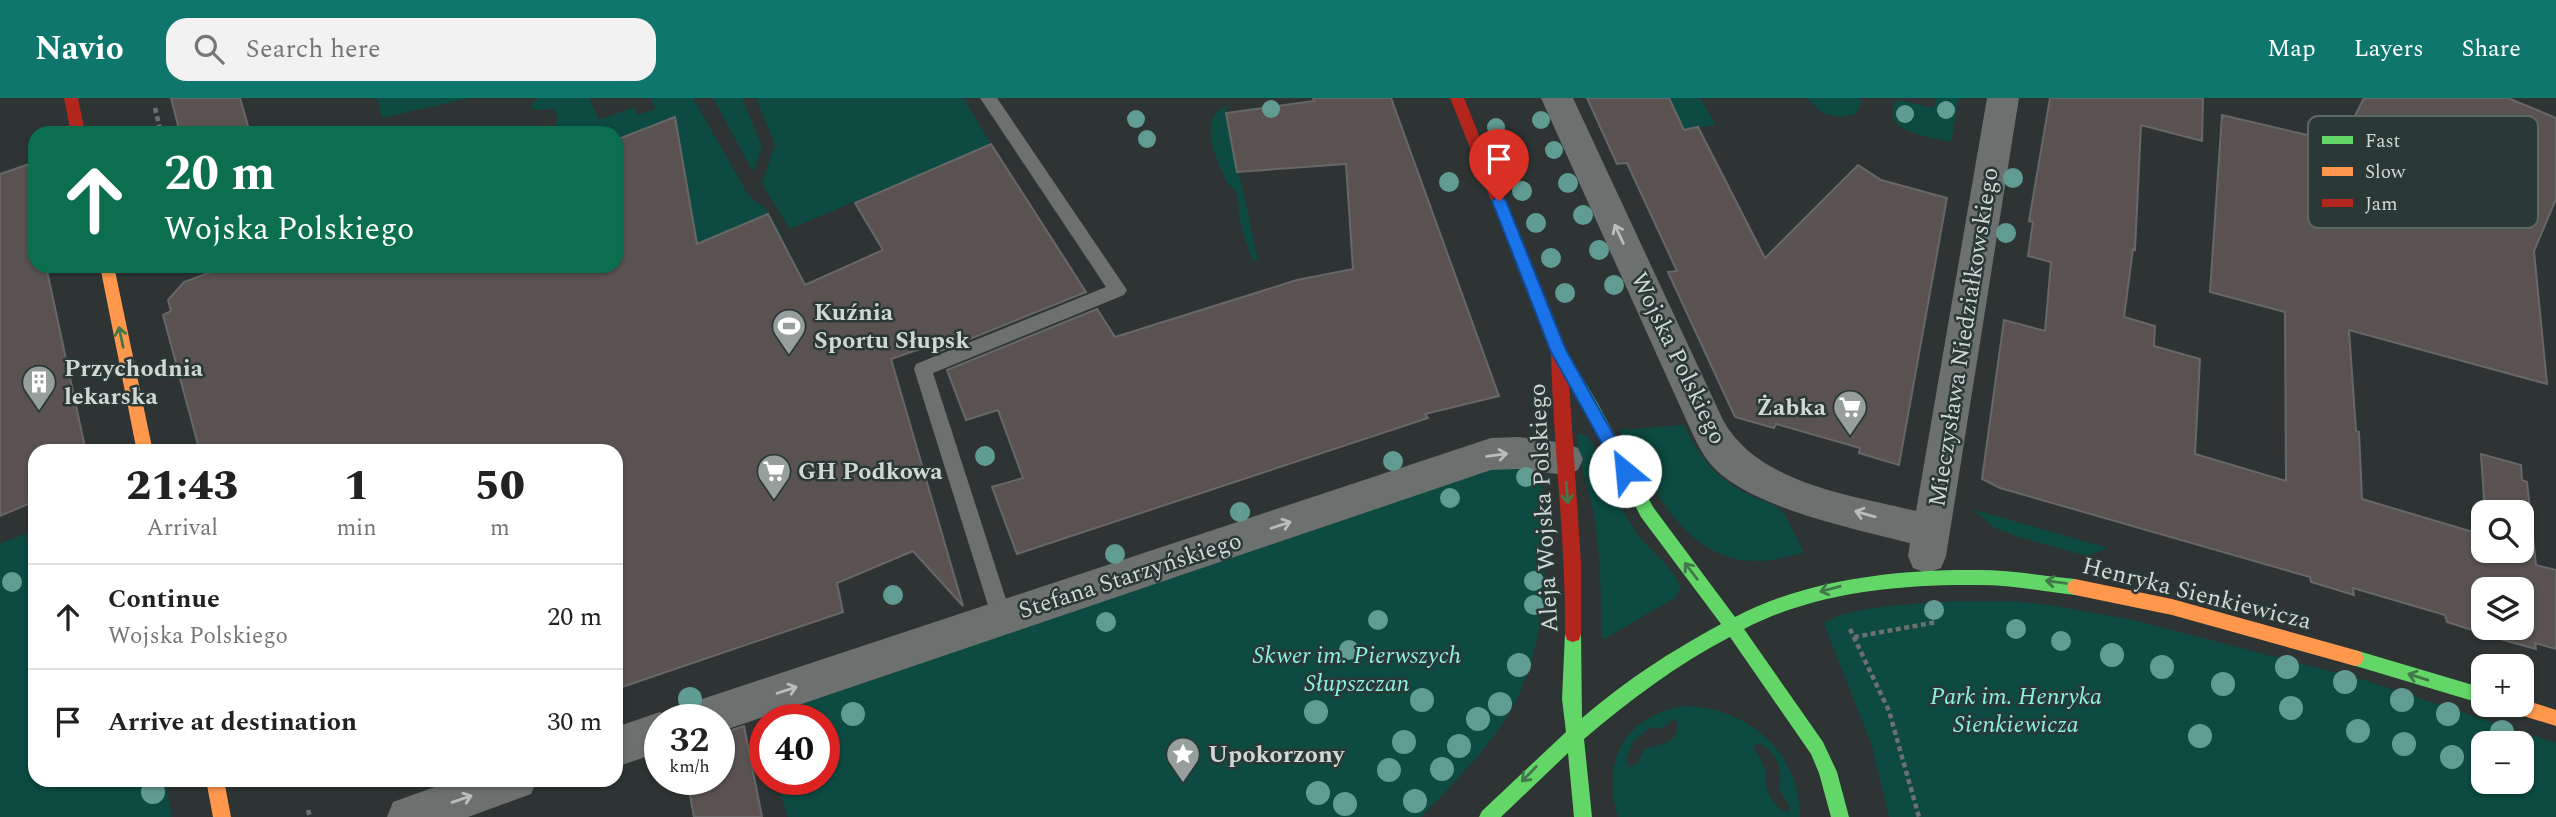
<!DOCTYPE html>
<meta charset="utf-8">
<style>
:root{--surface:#fff;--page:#f2f2f2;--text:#222;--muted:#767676;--line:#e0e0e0;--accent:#0f766e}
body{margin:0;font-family:Spectral,serif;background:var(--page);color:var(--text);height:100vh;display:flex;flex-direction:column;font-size:26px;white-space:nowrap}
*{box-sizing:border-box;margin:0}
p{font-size:23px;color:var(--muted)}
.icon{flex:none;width:38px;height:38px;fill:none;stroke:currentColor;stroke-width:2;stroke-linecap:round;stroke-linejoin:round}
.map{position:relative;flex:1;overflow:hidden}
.drawer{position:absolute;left:28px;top:346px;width:595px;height:343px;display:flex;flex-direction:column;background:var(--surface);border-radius:21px;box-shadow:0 2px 5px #0004}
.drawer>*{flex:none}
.guide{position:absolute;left:28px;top:28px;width:595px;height:147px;border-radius:21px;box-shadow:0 2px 5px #0004;background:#0b6e4f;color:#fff;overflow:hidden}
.controls{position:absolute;left:2471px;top:402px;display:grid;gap:14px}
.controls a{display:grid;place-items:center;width:63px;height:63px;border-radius:14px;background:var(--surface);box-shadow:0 2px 5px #0004;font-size:35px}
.speed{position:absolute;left:644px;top:606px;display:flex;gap:14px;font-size:35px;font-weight:700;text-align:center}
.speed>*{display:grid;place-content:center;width:91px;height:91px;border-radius:50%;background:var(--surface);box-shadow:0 2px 5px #0004;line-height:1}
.speed small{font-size:18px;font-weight:400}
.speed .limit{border:10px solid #d22;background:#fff;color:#111}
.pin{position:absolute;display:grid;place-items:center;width:60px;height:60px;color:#fff;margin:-72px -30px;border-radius:50% 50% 50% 0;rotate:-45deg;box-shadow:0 0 7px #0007}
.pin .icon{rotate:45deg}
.me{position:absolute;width:77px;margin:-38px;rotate:332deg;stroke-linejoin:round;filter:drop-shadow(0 0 5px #0008)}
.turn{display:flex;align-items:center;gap:24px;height:147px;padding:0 21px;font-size:32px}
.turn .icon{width:91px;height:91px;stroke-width:2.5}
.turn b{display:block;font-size:49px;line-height:60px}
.eta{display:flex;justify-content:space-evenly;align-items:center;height:119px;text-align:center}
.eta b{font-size:42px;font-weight:800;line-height:49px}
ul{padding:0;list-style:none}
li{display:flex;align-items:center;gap:21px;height:105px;padding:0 21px;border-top:2px solid var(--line)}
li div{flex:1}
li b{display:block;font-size:26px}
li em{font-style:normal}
header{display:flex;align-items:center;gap:42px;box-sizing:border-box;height:98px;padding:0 35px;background:var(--accent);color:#fff}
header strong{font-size:33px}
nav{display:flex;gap:38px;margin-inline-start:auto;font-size:24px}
.search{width:490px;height:63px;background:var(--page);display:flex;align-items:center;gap:18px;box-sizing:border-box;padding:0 24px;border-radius:21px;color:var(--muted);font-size:26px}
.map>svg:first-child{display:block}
</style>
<header>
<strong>Navio</strong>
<div class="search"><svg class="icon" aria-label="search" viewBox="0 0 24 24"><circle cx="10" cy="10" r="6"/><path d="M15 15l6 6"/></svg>Search here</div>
<nav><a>Map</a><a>Layers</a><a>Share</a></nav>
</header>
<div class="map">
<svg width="2556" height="719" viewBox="0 0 2556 719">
<rect width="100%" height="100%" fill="#2e3434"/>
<path fill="#0c4a42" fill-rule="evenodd" d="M377,0H469L382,20Z
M538,0H589L599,22L634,9L637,17L655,11L651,0H693L749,98L766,112L782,136L779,138L767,116L697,146L616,42V35H560L561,31L556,28L557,18L554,11L534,12L530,8Z
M713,0H742L762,48L753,74Z
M756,0H963L991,46L790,131L762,86L775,47Z
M1669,0H1700L1716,27L1676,33L1668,16L1676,14Z
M1808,0H1859L1862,5L1855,16C1836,22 1819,17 1808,0Z
M1936,0H1959L1951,44C1932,39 1877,34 1897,2L1934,10Z
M1228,7L1229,9L1225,10L1258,162L1253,163C1248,150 1243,136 1240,122C1238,114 1240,103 1236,95C1234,90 1228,87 1226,82C1216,61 1196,19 1228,7Z
M1684,327C1700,360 1716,381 1750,397C1762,403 1774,405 1784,415L1804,455C1788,458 1772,463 1756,463C1683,463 1652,385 1619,332Z
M1585,336L1593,346C1606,374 1617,405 1634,431C1649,455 1671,464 1681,490L1675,500L1604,541L1601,539C1601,498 1601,458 1594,418C1590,391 1578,365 1577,337Z
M1504,363L1533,377L1544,392L1540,393L1545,405C1545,469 1547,534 1520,594C1500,640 1455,683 1421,719H788L776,681H824V621H765V641L764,617Z
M1972,411L2108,450L2087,458L2015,438L1995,430Z
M35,432V682L165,683L172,719H0V446Z
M1964,503H2013L2050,507L2133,522L2364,582L2556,645V719H1889L1872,648L1824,526C1839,508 1937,504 1964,503ZM2483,646H2522V684H2483Z
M1683,608C1747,609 1799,652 1800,719H1618C1601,663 1624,619 1683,608ZM1674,620L1678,625C1676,649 1659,645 1644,652L1638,665L1629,669L1626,662L1633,644L1650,629L1662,631ZM1760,645C1780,661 1782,669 1779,692L1790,709L1788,714L1781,712C1769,699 1763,690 1766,672L1753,648Z"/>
<path fill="#595251" stroke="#676767" stroke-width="2" fill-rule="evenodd" d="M171,0H240L250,35H180Z
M1313,0H1391L1499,298L1425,316L1428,320L1017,456L992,389L1023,380L998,312L966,322L947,272L1097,211L1115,239L1297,182L1353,171L1346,66L1237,74L1226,15L1314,3Z
M1587,0H1669L1684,32L1698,29L1765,160L1858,67L1881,82L1947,100L1899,367L1859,355L1860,350L1776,326L1774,330L1735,319L1668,174L1677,173L1627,65L1617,66Z
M2050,0H2203L2202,43L2141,27L2135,152L2133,151L2124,219L2155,228L2154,248L2200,261L2195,356L2286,383L2285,214L2210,194L2222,17L2341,45L2364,0H2508L2556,20V101L2534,153L2547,286L2349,232L2356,333L2359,334L2362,401L2483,437V453H2522V415H2485L2481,356L2521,367L2522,382L2527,384L2536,467L2556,472V551L2535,545L2536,551L2500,541L2447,524L2445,517L2353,490L2354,497L2311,484L2310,479L2000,390L1982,381L2004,222L2045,233L2051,164L2028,158L2033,124L2029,123ZM2483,492H2522V530H2483Z
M675,19L697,146L768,116L805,187L883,152L855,105L991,46L1086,194L940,253L937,245L891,261L963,508L913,453L837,485L843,514L616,591V354H200L163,217L171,213L168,202L184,184L227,168H616V42Z
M35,64V168H46L86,354H35V403L0,418V76Z
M744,628L762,719H694L687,681H719V636Z"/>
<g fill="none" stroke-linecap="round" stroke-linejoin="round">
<path stroke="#6d7070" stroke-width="4.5" stroke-dasharray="5 3.5" stroke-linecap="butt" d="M155,10L161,35
M1850,531L1889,613L1919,719
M1854,539L1937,524
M308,712L310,719"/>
<path fill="#6c706f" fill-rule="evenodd" d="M980,0H997L1127,192L1124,197L933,275L1012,520L1009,527L1002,529L995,527L992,520L914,271L916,266L1106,189Z"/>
<path fill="#6c706f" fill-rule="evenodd" d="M1541,0H1573L1723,322C1758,386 1851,397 1916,413L1987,0H2019L1946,458L1941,470L1927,475L1913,470L1908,458L1910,445C1855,431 1756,411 1715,371C1703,359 1695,341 1688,326Z
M1519,339L1565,345L1578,350L1583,361L1578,372L1565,377L1519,371L1491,372L719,634V621H679L685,607L699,602L1491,340Z
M660,614L675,621H660V654L616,669V629Z
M454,682H537L531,696L468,719H387L393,704Z"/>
<path fill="#63d668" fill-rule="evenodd" d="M1546,215L1551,217L1566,252L1598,306L1653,409L1735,519C1807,481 1899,471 1979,472C2011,472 2043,478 2075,481L2081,484L2083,489L2081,494L2075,497C2043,493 2011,487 1979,487C1900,486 1815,494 1744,531L1823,644L1837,674L1849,719H1831L1819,675L1811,656L1730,539C1676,567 1630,602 1584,641L1592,719H1574L1568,655L1501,719H1479L1482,713L1566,634L1562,601L1565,536L1567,530L1573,528L1579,530L1581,536L1582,620C1625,583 1671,553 1721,526L1641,419L1588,316L1554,258L1539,221Z
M2355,552L2483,590V606L2349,566L2346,560L2349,554Z"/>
<path fill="#ff974d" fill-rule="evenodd" d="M100,168H114L153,354H137Z
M2075,481L2172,501L2355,552L2361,554L2364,560L2361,566L2355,568L2172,517L2075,497L2069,494L2067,489L2069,484Z
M2522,601L2556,612V628L2507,613L2504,607H2522Z
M206,682H224L231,719H213Z"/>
<path fill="#b3261e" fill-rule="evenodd" d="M64,0H78L85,35H71Z
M1450,0H1464L1553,221L1551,225L1546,227L1539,221Z
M1559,248L1564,250L1567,254L1581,466V536L1579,542L1573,544L1567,542L1565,536C1566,442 1553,348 1551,254L1554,250Z"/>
</g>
<g fill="#619c93">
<circle cx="1271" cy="11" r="9"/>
<circle cx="1946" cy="12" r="9"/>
<circle cx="1905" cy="16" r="9"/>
<circle cx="1136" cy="21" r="9"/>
<circle cx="1541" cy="22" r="9"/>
<circle cx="1496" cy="29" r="9"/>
<circle cx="1147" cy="41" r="9"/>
<circle cx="1554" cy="52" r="9"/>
<circle cx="1509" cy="60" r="9"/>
<circle cx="2013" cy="80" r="10"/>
<circle cx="1449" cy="84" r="10"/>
<circle cx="1568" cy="85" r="10"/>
<circle cx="1522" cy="93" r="10"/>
<circle cx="1583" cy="117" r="10"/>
<circle cx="1536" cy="125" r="10"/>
<circle cx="2006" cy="135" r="10"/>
<circle cx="1599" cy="152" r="10"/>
<circle cx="1551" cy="160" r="10"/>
<circle cx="1614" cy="187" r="10"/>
<circle cx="1565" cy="195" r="10"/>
<circle cx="985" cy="358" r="10"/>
<circle cx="1393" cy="363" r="10"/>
<circle cx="1526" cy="379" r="10"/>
<circle cx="1450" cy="400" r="10"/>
<circle cx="1240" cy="414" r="10"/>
<circle cx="1115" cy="456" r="10"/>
<circle cx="1534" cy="483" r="10"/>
<circle cx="12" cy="484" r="10"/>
<circle cx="893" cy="497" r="10"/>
<circle cx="1534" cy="507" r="10"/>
<circle cx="1934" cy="512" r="10"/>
<circle cx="1378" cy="522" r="10"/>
<circle cx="1106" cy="524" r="10"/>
<circle cx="2016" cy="531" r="10"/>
<circle cx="2061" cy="543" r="10"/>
<circle cx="1349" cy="552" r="10"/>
<circle cx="2112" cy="557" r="12"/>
<circle cx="1519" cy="567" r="12"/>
<circle cx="2162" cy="569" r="12"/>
<circle cx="2287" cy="569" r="12"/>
<circle cx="2345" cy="584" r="12"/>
<circle cx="2223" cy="586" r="12"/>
<circle cx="690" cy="601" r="12"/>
<circle cx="1422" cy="602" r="12"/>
<circle cx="2402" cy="602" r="12"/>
<circle cx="1500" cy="606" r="12"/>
<circle cx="2291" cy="610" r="12"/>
<circle cx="1316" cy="614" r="12"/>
<circle cx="853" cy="616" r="12"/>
<circle cx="2448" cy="616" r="12"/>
<circle cx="1478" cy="621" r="12"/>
<circle cx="2358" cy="633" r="12"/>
<circle cx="2502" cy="634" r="12"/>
<circle cx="2200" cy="638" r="12"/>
<circle cx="1404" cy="644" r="12"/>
<circle cx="2404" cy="646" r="12"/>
<circle cx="1459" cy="648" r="12"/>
<circle cx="2452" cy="659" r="12"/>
<circle cx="1442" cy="671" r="12"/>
<circle cx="1389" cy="672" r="12"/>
<circle cx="153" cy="694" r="12"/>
<circle cx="1318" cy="695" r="12"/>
<circle cx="1415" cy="703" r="12"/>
<circle cx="1345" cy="706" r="12"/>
</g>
<defs><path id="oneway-shaft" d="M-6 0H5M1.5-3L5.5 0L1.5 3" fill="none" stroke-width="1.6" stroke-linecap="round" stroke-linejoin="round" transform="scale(1.75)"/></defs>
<g stroke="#b7bebc">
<use href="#oneway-shaft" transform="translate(1619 136) rotate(-115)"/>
<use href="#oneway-shaft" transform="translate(1497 357) rotate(-7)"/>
<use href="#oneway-shaft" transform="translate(1865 416) rotate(-164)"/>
<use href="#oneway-shaft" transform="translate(1281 427) rotate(-18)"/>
<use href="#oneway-shaft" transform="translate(787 592) rotate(-18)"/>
<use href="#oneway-shaft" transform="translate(462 701) rotate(-19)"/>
</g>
<g stroke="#41774a">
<use href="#oneway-shaft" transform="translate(121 239) rotate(-102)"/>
<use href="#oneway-shaft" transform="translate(1567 395) rotate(86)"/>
<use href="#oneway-shaft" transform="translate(1691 473) rotate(-127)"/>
<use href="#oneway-shaft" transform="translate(2056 484) rotate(-172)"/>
<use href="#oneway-shaft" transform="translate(1830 491) rotate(165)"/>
<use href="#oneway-shaft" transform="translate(2418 579) rotate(-163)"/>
<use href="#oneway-shaft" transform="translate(1529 676) rotate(134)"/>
</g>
<path fill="#1a73e8" stroke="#114b97" stroke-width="2" d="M1499,97L1506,103L1566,252L1631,368L1633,373L1631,378H1620L1551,254L1492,103Z"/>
<defs>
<g id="stadium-pin" transform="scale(1.75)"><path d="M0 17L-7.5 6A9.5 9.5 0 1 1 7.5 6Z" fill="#979f9d" stroke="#2a3836"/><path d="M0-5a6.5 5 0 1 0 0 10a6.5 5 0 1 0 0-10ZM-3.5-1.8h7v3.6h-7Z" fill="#fff"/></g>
<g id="building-pin" transform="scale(1.75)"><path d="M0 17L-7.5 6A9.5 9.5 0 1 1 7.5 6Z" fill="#979f9d" stroke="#2a3836"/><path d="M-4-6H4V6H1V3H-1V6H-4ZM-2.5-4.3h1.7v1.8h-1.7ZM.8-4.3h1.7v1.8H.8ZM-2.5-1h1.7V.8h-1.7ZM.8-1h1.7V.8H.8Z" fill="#fff"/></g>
<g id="supermarket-pin" transform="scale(1.75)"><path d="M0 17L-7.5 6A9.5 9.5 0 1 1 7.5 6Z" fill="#979f9d" stroke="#2a3836"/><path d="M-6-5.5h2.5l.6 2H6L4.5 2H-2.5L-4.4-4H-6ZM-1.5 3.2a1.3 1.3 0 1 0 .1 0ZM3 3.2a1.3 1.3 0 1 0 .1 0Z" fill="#fff"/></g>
<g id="sight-pin" transform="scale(1.75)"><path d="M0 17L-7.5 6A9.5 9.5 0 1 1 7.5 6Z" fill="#979f9d" stroke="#2a3836"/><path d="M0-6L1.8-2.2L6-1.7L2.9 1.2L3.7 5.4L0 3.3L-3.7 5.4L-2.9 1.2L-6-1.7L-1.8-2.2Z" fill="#fff"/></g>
</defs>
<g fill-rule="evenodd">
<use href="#stadium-pin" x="789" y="228"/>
<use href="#building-pin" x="39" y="284"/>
<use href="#supermarket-pin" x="1850" y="309"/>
<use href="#supermarket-pin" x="774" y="373"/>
<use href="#sight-pin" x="1183" y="656"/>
</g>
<g text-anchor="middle" stroke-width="5" stroke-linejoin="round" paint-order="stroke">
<g font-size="24" font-weight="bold" fill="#d0d8d6" stroke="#2a3836" text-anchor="start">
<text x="814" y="222">Kuźnia<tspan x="814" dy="28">Sportu Słupsk</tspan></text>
<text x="64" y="278">Przychodnia<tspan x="64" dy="28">lekarska</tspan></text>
<text x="1826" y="317" text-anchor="end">Żabka</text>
<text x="798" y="381">GH Podkowa</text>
<text x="1208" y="664">Upokorzony</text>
</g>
<g font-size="24" fill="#d0d8d6" stroke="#2a3836">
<text transform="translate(1963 239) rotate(-81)" y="8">Mieczysława Niedziałkowskiego</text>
<text transform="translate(1679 260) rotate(64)" y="8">Wojska Polskiego</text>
<text transform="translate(1543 410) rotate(-93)" y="8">Aleja Wojska Polskiego</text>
<text transform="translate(1130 477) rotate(-18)" y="8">Stefana Starzyńskiego</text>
<text transform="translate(2197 495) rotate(14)" y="8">Henryka Sienkiewicza</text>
</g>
<g font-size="24" font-style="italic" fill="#8af2e0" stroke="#2a3836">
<text x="1357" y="565">Skwer im. Pierwszych<tspan x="1357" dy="28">Słupszczan</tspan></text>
<text x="2016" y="606">Park im. Henryka<tspan x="2016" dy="28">Sienkiewicza</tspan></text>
</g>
</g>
<rect x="2308" y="18" width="230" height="112" rx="10" fill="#2a3836" stroke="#5c6866" stroke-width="2"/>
<rect x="2322" y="38" width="31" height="8" fill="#63d668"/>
<rect x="2322" y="69" width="31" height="9" fill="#ff974d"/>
<rect x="2322" y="101" width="31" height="8" fill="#b3261e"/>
<g font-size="19" fill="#d0d8d6">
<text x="2365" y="49">Fast</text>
<text x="2365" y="80">Slow</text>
<text x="2365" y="112">Jam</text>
</g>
</svg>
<div class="controls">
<a><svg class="icon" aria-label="search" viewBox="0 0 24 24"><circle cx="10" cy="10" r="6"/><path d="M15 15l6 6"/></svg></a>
<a><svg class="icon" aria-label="layers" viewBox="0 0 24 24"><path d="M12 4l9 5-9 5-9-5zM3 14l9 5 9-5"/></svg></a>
<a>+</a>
<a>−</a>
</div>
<div class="speed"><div>32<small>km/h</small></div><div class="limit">40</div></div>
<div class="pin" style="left:1499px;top:103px;background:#d93025"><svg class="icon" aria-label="arrive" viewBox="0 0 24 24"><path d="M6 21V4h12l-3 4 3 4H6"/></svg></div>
<svg class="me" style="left:1625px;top:373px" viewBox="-20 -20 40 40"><circle r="19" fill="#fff"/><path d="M0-13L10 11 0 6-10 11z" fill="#1a73e8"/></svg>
<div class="guide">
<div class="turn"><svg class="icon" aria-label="ahead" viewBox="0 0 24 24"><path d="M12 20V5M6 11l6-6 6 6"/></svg><div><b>20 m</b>Wojska Polskiego</div></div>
</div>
<section class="drawer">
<div class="eta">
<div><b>21:43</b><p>Arrival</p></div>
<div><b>1</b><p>min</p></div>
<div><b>50</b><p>m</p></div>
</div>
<ul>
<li><svg class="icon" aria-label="ahead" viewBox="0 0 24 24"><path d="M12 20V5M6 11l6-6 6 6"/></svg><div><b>Continue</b><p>Wojska Polskiego</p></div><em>20 m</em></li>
<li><svg class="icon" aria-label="arrive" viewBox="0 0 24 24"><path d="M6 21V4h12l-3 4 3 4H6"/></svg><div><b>Arrive at destination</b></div><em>30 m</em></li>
</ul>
</section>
</div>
